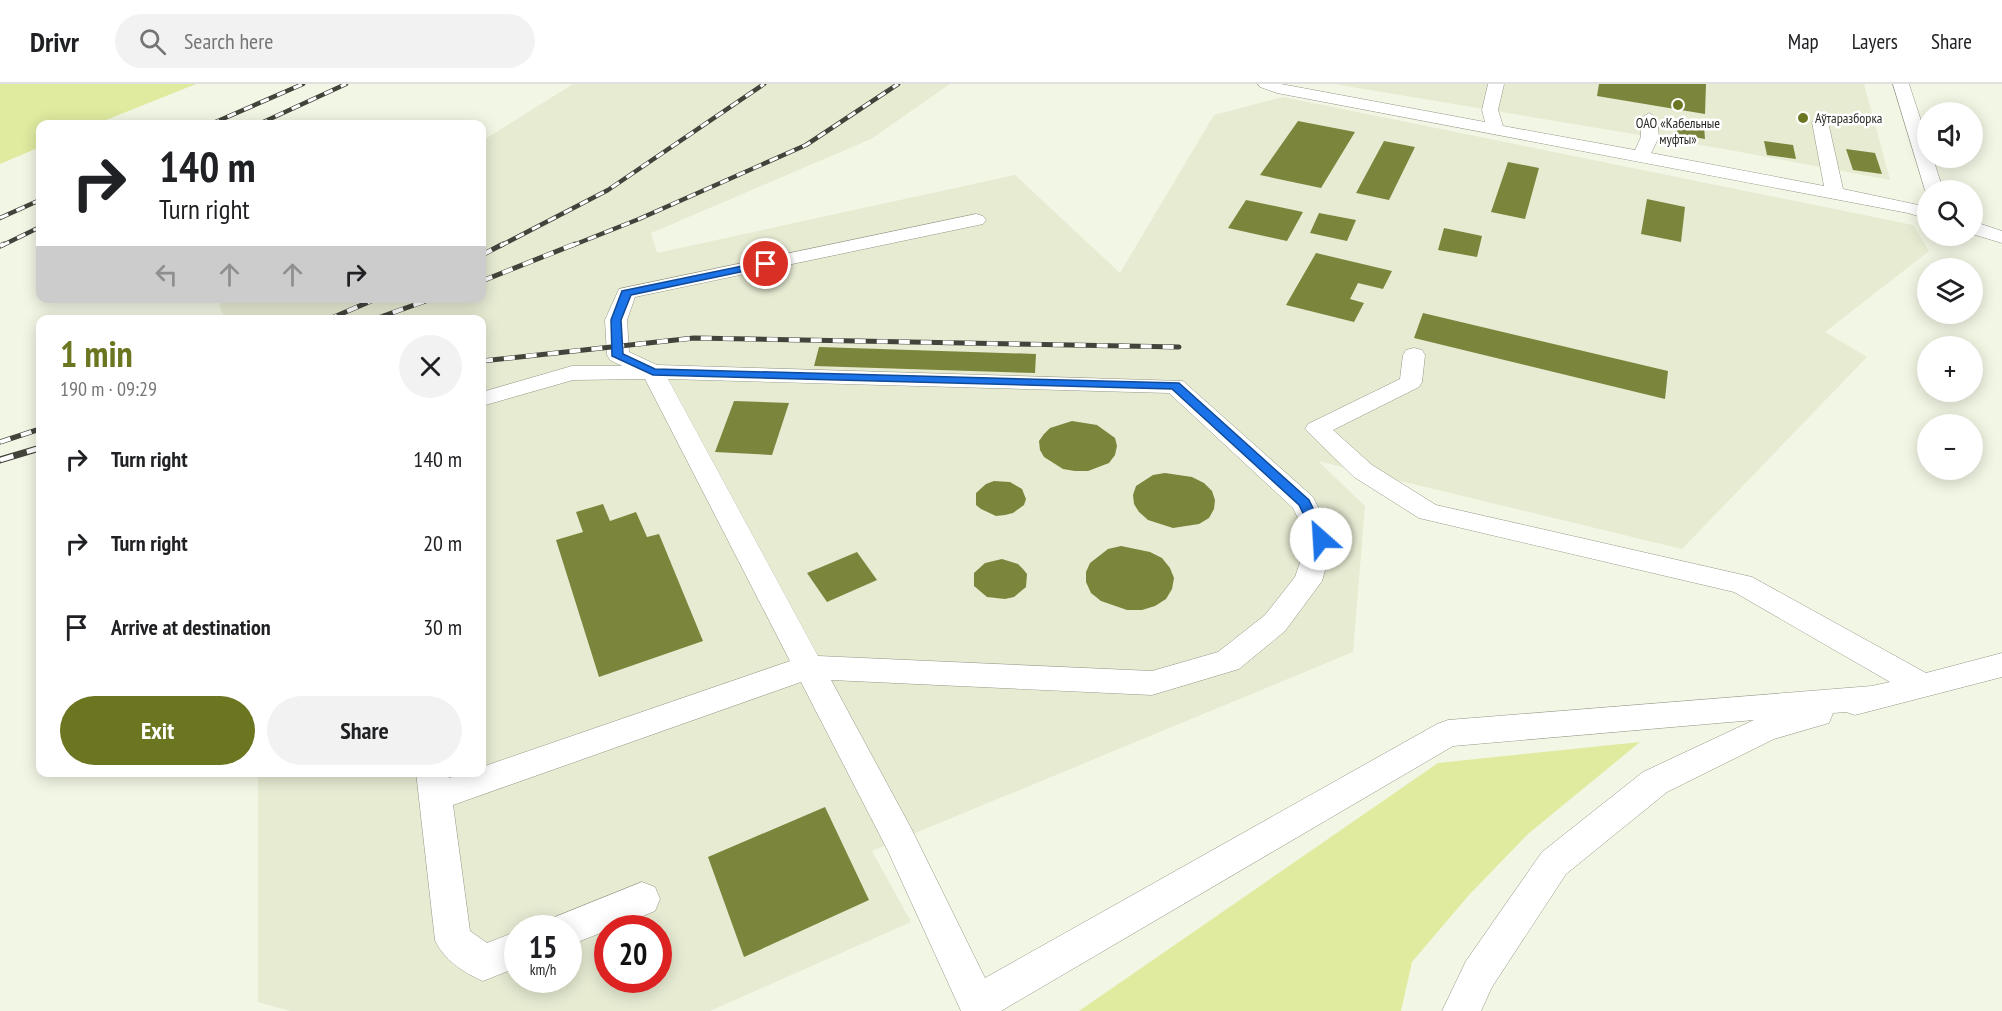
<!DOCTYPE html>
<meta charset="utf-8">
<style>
:root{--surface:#fff;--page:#f2f2f2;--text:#202124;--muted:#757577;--line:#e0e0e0;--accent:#6c751f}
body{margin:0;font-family:"PT Sans Narrow",sans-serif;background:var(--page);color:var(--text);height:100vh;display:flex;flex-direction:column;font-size:22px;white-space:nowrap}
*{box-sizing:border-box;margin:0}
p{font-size:20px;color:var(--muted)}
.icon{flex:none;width:33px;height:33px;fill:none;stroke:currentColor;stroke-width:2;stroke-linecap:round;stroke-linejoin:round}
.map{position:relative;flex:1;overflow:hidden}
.details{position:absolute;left:36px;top:231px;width:450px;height:462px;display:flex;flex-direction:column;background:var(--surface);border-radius:12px;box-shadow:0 3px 15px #0003}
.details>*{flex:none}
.top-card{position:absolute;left:36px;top:36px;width:450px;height:183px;border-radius:12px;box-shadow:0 3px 15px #0003;background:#fff;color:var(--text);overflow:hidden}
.buttons{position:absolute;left:1917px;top:18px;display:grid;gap:12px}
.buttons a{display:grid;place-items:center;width:66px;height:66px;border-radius:50%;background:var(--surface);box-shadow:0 3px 15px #0003;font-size:30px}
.speed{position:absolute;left:504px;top:831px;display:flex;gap:12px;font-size:30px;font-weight:700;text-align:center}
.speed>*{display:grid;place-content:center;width:78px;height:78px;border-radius:50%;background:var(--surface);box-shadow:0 3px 15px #0003;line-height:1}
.speed small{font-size:15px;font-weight:400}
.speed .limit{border:9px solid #d22;background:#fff;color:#111}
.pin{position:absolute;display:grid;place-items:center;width:51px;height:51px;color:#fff;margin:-26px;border:3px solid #fff;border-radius:50%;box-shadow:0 2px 6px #0007}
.me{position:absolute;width:66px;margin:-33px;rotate:334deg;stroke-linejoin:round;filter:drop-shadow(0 0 4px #0008)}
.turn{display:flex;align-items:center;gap:21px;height:126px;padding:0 24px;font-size:27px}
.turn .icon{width:78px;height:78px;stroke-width:2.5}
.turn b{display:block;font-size:42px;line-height:51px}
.lanes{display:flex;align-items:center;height:57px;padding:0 24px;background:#0003;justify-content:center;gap:30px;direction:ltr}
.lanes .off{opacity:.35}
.round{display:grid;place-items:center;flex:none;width:63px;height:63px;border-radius:32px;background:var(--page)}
.headline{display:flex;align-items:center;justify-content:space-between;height:102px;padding:0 24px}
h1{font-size:36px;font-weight:700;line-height:45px;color:var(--accent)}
.primary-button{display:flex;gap:12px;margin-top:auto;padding:12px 24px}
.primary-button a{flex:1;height:69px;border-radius:36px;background:var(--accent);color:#fff;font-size:24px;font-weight:700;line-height:69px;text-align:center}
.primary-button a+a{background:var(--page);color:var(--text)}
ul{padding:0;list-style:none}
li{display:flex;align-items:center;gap:18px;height:84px;padding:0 24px}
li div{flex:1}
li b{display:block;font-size:22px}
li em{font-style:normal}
header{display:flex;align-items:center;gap:36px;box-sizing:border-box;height:84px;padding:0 30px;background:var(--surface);border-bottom:2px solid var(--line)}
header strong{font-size:28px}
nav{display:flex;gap:33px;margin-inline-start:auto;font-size:21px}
.search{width:420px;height:54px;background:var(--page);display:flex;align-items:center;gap:15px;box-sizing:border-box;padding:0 21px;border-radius:33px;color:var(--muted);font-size:22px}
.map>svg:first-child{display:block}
</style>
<header>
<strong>Drivr</strong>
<div class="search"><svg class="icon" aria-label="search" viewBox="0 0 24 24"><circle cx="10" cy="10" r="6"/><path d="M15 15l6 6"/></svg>Search here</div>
<nav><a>Map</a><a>Layers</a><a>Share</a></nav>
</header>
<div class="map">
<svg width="2002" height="927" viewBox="0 0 2002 927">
<rect width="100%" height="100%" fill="#f2f6e4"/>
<path fill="#e6ebd2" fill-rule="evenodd" d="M573,0H950L871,55L651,149L657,169L1015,91L1120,189L1214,31L1283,13L1913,141L1929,167L1825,248L1867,273L1682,465L1318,377L1365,422L1353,568L872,767L911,838L710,927H290L258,918V689L482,688V236L225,235L219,221L229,214H482V57ZM518,844H568V896H518ZM608,844H658V896H608Z
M1334,0H1864L1890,96L1730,66Z"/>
<path fill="#e0eba0" d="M0,0H196L96,40H40V63L0,80Z
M1640,658L1528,750L1469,811L1412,878L1401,927H1079L1438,679Z"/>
<path fill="#7c853c" d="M1599,0H1706L1705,30L1597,12Z
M1298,37L1355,48L1321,104L1260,91Z
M1676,38L1704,42L1705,55L1677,50Z
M1384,57L1415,63L1389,116L1356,109Z
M1764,57L1793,61L1796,75L1767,71Z
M1846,65L1875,69L1882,90L1853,86Z
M1508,78L1539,84L1525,135L1491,128Z
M1647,115L1685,123L1681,158L1641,150Z
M1246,116L1303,128L1287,157L1228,144Z
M1319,129L1356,136L1347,157L1310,149Z
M1444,144L1482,152L1477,173L1438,166Z
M1316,169L1392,187L1383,205L1358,199L1350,215L1364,219L1354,238L1286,221Z
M1423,229L1668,287L1665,315L1414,254Z
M819,263L1036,270L1035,289L814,282Z
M734,317L789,319L772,371L715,368Z
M1072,337L1097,341L1115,354L1117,362L1115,371L1109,379L1088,387H1075L1063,385L1044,373L1040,366L1039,357L1044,350L1050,344Z
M1165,389L1192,393L1204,399L1212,407L1215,416L1214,425L1209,434L1199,440L1173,444L1148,436L1139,428L1134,420L1133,411L1136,402L1153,391Z
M994,397L1010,398L1022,405L1026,415L1024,421L1013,429L1005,431L996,432L981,425L976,421V409L986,400Z
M603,420L610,437L636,428L647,453L659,450L703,557L599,593L556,456L583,448L576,428Z
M1121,462L1150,468L1162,474L1170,484L1174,494L1172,505L1166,515L1155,522L1142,526H1127L1101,517L1091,509L1086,498V488L1090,479L1108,465Z
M857,468L877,496L827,518L807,489Z
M1002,475L1018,480L1023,485L1027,490L1026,503L1014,513L1005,515L987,513L974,502V489L985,479Z
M825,723L869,816L744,873L708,773Z"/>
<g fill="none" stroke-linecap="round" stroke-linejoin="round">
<g stroke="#949787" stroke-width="1">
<path id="service" d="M1258,0H1281L1485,38L1482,26L1488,0H1504L1498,26L1503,42L1635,66L1641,53V34L1649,29L1657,34L1659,53L1651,69L1824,102L1812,38L1820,33L1828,38L1843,105L1928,123V135L1908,129L1277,9L1260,3Z
M1893,0H1909L1928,58V74H1933L1943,106H1928V110L1925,106Z
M976,130L983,132L986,136L983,140L635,213L627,236L629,268L657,281L1183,297L1313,413L1334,455L1322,497L1285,547L1239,585L1152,611L831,596L911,744L985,894L1437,640L1448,636L1872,602L1890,598L1734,508L1419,434L1354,393L1305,345L1308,340L1400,295L1403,271L1406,266L1414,264L1422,266L1425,271L1422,298L1419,303L1333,346L1372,381L1436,421L1752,493L1926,589L2002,569V593L1855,631L1846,628L1833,629L1829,639L1774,655L1667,708L1566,790L1492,903L1481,927H1442L1466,877L1542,768L1643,688L1754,636L1453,662L1001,927H961L887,765L801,598L453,721L470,847L487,859L518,847V883L483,897C464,889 443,875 435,856L416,688H448L449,694L465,688H482V683L790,577L645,295L573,296L482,322V308L572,282H622L610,276L607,271L605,236L619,205ZM668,295L1169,309L1293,424L1308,455L1295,493L1265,531L1218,568L1152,587L818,572Z
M1972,137L2002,147V159L1972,150Z
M642,798L655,803L660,815L655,827L568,862V844H550L555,833Z"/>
</g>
<use href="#service" fill="#fff" fill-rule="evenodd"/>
<g stroke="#42443c" stroke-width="4.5">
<path id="rail-far2" d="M211,40L303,0
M259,40L346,0
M0,134L40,116
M1,162L40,143
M500,162L608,106L764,0
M571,162L639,135L806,61L898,0"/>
</g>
<g stroke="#42443c" stroke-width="5">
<path id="rail-far1" d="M0,162L4,160
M482,171L503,160
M482,197L575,160
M327,236L378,214
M372,236L434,214
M482,277L694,254L1179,263
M0,358L40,345"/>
</g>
<g stroke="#42443c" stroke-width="7">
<path id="rail" d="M0,376L40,364"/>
</g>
<use href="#rail-far2" stroke="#fff" stroke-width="3" stroke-dasharray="9" stroke-linecap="butt"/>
<use href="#rail-far1" stroke="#fff" stroke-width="4" stroke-dasharray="11" stroke-linecap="butt"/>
<use href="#rail" stroke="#fff" stroke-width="4.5" stroke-dasharray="14" stroke-linecap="butt"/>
</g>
<path fill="#1a73e8" stroke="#114b97" stroke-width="1.5" d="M766,177L769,178V182L631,211L621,236L623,270L655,285L1179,299L1309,416L1328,455L1321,460L1317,458L1299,421L1172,305L653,291L612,272L611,236L622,207Z"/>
<g fill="#6c751f" stroke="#fff" stroke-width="2">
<circle cx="1678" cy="21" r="6"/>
<circle cx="1803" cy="34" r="6"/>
</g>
<g text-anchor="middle" stroke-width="5" stroke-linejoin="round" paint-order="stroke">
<g font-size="14" fill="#292a24" stroke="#fff" text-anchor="start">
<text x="1815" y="39">Аўтаразборка</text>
<text x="1678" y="44" text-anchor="middle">ОАО «Кабельные<tspan x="1678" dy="16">муфты»</tspan></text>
</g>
</g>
</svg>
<div class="buttons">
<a><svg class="icon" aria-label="sound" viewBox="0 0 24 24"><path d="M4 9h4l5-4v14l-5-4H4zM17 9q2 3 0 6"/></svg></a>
<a><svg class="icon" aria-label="search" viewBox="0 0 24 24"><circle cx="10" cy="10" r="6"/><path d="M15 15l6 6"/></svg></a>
<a><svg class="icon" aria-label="layers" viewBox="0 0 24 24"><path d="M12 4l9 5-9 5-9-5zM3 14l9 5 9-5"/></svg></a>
<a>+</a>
<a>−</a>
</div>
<div class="speed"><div>15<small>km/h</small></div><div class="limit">20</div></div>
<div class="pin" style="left:766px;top:180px;background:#d93025"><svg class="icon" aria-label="arrive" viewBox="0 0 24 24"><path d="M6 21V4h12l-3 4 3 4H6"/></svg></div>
<svg class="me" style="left:1321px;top:455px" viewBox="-20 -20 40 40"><circle r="19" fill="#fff"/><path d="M0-13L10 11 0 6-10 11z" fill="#1a73e8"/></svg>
<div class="top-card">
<div class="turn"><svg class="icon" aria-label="right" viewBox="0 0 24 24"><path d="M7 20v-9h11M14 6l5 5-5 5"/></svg><div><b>140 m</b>Turn right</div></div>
<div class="lanes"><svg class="icon off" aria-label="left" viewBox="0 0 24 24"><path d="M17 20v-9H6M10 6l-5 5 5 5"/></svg><svg class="icon off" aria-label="ahead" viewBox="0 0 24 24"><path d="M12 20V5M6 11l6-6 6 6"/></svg><svg class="icon off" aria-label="ahead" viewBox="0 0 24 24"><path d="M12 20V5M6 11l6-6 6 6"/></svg><svg class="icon" aria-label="right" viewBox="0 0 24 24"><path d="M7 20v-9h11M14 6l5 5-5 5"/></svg></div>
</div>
<section class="details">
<div class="headline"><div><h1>1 min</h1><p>190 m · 09:29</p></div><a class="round"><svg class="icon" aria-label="close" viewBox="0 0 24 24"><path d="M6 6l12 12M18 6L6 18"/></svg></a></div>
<ul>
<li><svg class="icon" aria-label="right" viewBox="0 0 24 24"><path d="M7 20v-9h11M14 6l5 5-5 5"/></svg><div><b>Turn right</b></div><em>140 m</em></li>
<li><svg class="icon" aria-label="right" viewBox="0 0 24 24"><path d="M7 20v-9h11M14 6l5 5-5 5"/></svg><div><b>Turn right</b></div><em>20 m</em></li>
<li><svg class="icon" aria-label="arrive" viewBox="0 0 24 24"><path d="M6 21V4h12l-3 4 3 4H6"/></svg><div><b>Arrive at destination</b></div><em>30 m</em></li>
</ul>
<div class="primary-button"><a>Exit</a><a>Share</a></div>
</section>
</div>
